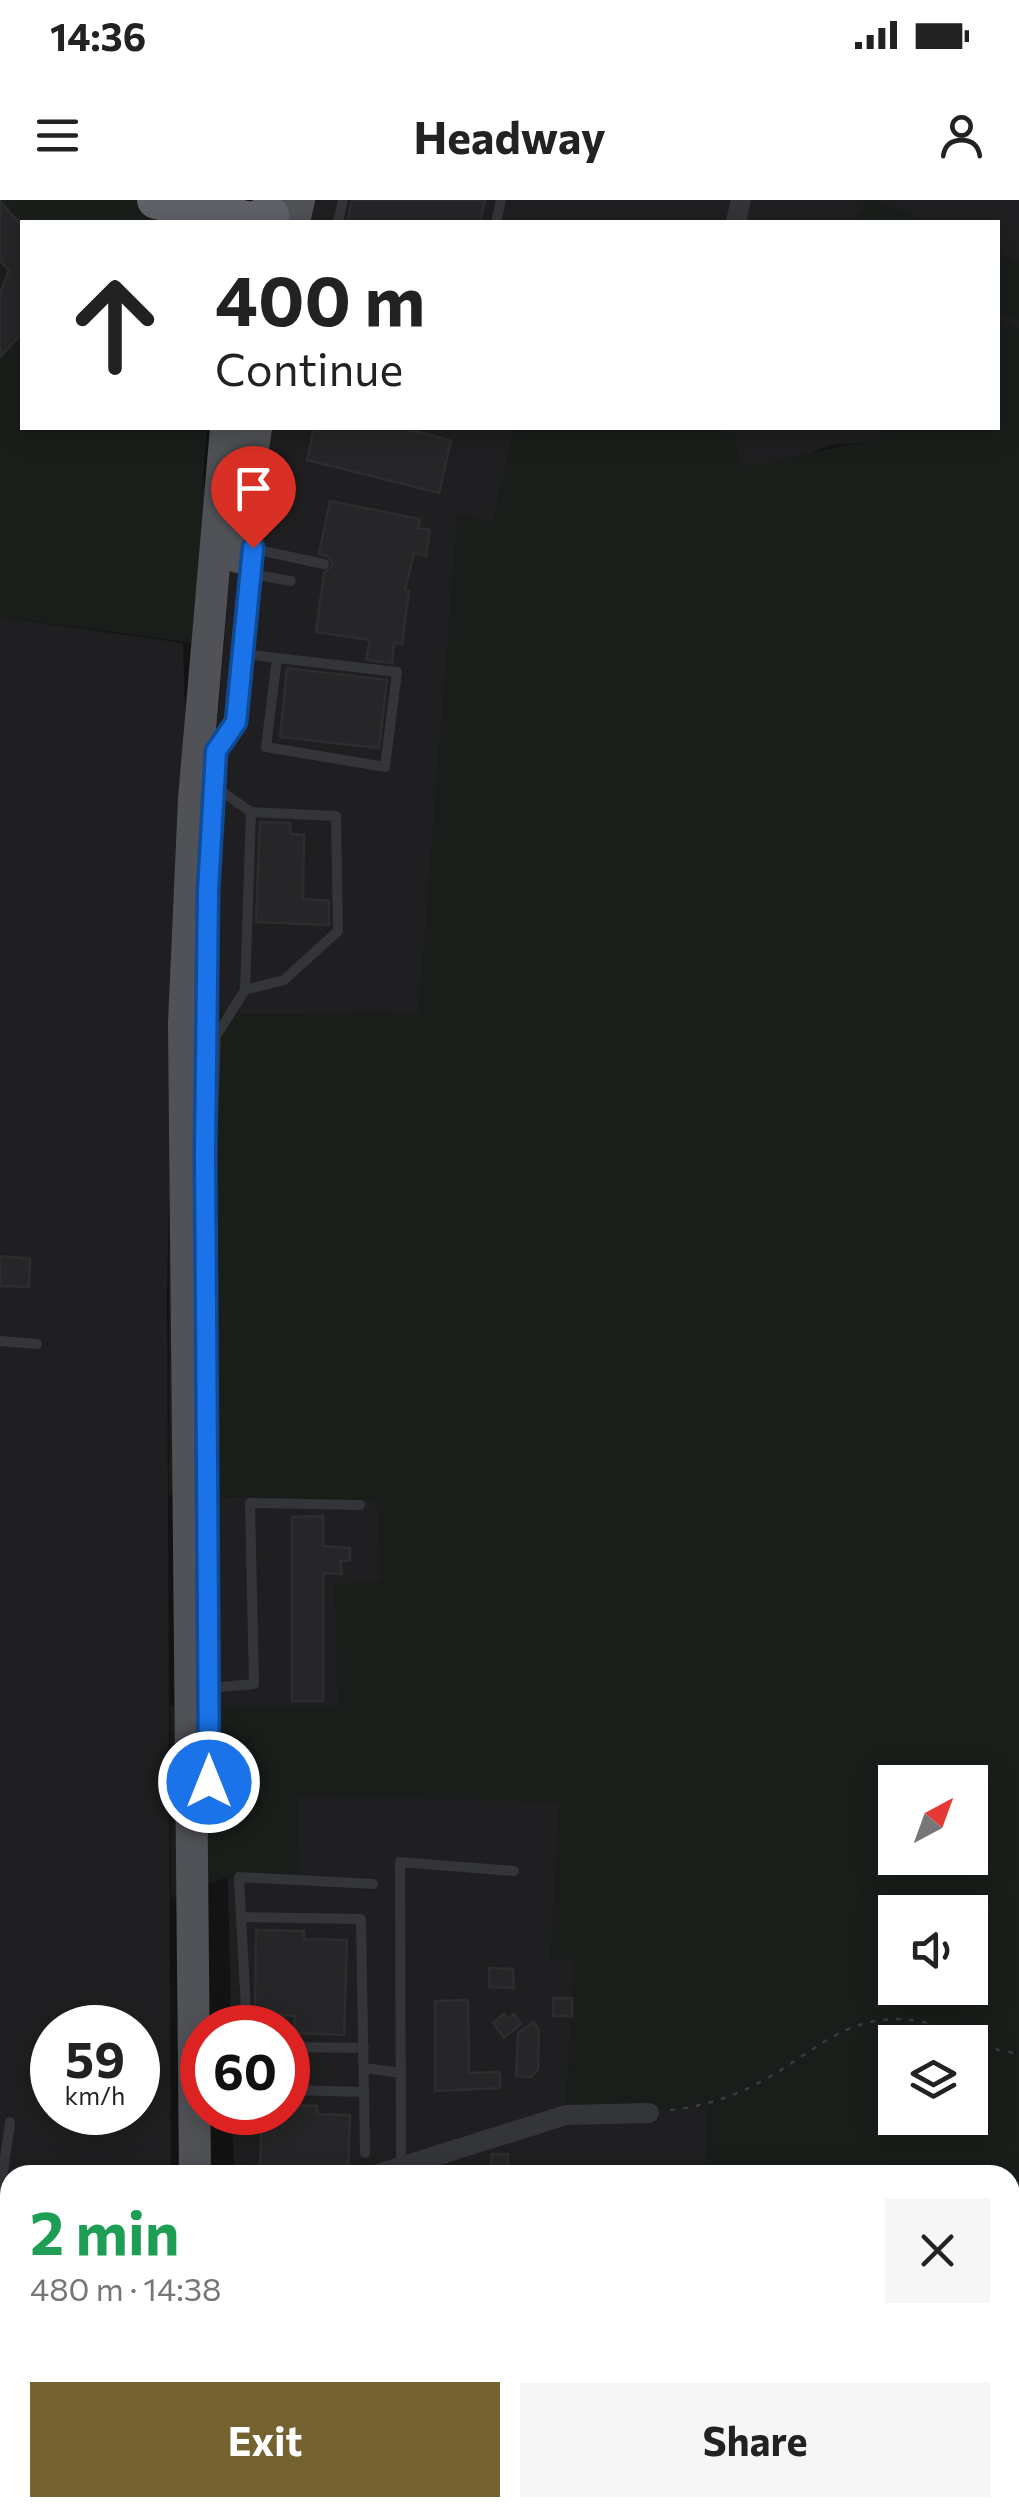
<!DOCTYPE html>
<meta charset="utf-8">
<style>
:root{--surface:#fff;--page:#f6f6f6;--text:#222;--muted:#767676;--accent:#756231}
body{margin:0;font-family:Commissioner,sans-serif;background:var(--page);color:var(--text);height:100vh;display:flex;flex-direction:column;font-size:38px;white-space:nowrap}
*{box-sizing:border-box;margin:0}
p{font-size:32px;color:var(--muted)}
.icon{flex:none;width:55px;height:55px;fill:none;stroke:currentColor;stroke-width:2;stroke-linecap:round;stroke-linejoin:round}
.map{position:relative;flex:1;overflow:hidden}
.side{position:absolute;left:0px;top:1965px;width:1020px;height:352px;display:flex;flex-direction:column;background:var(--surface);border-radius:30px 30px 0 0;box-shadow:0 5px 25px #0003}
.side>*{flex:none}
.top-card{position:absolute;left:20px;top:20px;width:980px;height:210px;border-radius:0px;box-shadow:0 5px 25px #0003;background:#fff;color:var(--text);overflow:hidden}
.needle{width:65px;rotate:41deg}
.tools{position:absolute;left:878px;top:1565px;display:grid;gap:20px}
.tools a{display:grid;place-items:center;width:110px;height:110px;border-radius:0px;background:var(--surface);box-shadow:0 5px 25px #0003;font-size:50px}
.speed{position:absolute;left:30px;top:1805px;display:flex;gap:20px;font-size:50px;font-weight:700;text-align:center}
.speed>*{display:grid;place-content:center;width:130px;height:130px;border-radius:50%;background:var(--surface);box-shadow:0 5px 25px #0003;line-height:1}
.speed small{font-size:25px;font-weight:400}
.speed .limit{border:15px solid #d22;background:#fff;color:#111}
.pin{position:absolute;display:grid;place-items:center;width:85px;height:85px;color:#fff;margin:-102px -42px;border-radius:50% 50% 50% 0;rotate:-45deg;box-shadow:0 0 10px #0007}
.pin .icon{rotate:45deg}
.me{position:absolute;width:110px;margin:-55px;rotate:0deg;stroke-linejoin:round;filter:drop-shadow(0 0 8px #0008)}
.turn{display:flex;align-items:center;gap:35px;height:210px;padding:0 30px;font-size:45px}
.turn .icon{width:130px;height:130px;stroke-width:2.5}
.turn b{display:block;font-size:70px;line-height:85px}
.round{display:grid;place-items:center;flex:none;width:105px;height:105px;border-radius:0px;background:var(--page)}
.head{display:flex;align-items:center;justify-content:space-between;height:170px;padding:0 30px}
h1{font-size:60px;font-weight:700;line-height:75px;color:#1e9e55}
.button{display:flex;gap:20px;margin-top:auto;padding:20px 30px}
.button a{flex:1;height:115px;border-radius:0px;background:var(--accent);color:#fff;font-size:40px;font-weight:700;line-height:115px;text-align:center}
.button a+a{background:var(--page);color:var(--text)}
.status{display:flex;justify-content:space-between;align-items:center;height:70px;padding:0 50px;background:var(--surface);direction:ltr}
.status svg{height:28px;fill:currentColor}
header{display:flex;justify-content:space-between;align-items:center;height:130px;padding:0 30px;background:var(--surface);font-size:45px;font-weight:700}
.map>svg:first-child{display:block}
</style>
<div class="status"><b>14:36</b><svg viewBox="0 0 49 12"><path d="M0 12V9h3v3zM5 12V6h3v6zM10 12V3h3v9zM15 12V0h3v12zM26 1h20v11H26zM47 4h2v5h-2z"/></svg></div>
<header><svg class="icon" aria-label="menu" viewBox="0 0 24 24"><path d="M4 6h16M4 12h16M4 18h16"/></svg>Headway<svg class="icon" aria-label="person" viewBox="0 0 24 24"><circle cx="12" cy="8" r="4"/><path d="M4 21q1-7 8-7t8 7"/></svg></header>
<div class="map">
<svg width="1019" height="2317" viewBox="0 0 1019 2317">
<rect width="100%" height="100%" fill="#131314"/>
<path fill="#1f1f21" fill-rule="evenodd" d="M287,0H1019V129L998,120V22H282Z
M242,228H515L493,321L458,315L419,813L194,815L169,1003L167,1092L171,1975H10V2308H171V2317H0V417L183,443L194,802ZM52,1828H138V1912H52Z
M712,228H886L878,241L831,245L784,264L740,265L735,235Z
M216,1296L377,1300L382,1382L335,1385L339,1508H219Z
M296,1595L560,1601L551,1760L574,1759L566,1915L708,1906L706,1975H234L232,1913L288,1912V1828L231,1827L228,1677L299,1675Z"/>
<path fill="#191e1a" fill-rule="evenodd" d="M0,0H239L232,22H22V228H207L203,275L209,330L195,443L0,417Z
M865,0H876L927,22H855Z
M998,53L1019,62V120L998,111Z
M998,120L1019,129V2317H246L245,2308H1010V1975H706L708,1906L566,1915L574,1759L551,1760L559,1602L297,1595L299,1675L228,1677L171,1698L170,1506L338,1508L335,1384L382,1381L377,1300L169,1295V1003L194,815L419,813L458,314L493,321L515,228H712L735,235L741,265C792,263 826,245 877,241L886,228H998ZM895,1582H970V1658H895ZM895,1712H970V1788H895ZM895,1842H970V1918H895Z"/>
<path fill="#262628" stroke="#2d2d30" stroke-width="2.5" d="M352,0H485L480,22H347Z
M0,1L22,26V133L0,157V93L9,70L0,61Z
M314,228H405L451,241L439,293L307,260Z
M330,301L420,319L418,328L430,330L426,356L414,353L405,390L409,391L402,444L394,443L392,463L366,460L370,440L316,432L324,373L333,365L329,357L319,354Z
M287,468L387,480L379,548L280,537Z
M260,622L290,623L291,634L304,635L303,699L329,701V725L256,722Z
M0,1056L30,1059L29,1087L0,1086Z
M323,1316V1346L350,1348V1360L340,1361L342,1374L323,1373V1501H292V1317Z
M256,1730L304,1731V1739L347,1740L344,1835L294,1833L295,1816L255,1814Z
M489,1768L513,1769L514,1788L489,1787Z
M553,1798H572V1816H553Z
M468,1800L469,1873L500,1872V1888L435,1891V1801Z
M504,1814L507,1819L514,1814L521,1824L504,1838L493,1823Z
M534,1822L539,1830L538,1869L531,1877L516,1876L518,1833Z
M288,1905L317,1906V1914L350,1915L348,1969L260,1966L262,1912H288Z
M492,1954H508L507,1974L490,1973Z"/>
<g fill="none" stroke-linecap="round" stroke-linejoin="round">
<path stroke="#3a3b3f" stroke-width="2.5" stroke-dasharray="5 8" stroke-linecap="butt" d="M970,1844L1019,1854
M670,1910C707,1906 739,1895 771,1876C822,1846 852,1811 918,1821C935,1823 953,1835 968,1842"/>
<path stroke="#343538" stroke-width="10" d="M338,22L343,0
M496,22L501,0
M253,349L324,364
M251,374L291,381
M243,454L397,472L385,567L266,547L277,458
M216,551L236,522L253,354
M245,790L284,780L338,731L336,616L251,612
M205,989L212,950L216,836L245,790L251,612L214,586
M0,1141L37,1144
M209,1488L254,1484L250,1303L360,1305
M241,1717L239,1677L373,1684
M247,1828L241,1717L361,1719L365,1953
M288,1847L364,1848
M364,1868L401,1873
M288,1890L364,1892
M401,1966L400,1662L514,1671
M0,1994L10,1922"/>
<path stroke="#343538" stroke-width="20" d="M736,22L741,0
M375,1975L566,1915L649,1913"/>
<path stroke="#505257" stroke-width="32" d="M294,22L299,0
M238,357L256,228
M195,1975L184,823L194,599L226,228
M226,2308V2317
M196,2317V2308"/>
<path stroke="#616269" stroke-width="38" d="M156,0L251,21L270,15"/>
</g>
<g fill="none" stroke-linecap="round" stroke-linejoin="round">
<g stroke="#114b97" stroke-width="25">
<path id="route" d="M209,1582L205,952L208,691L216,551L236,522L253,348"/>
</g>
<use href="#route" stroke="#1a73e8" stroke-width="18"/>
</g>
</svg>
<div class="tools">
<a><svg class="needle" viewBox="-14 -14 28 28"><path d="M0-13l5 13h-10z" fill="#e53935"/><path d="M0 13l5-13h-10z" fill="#767676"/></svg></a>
<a><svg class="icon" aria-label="sound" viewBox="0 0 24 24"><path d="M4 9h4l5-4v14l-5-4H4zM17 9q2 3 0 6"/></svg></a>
<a><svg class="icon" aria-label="layers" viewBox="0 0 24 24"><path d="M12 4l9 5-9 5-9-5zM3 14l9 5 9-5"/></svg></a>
</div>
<div class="speed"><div>59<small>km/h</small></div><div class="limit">60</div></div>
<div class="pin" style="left:253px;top:348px;background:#d93025"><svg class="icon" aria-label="arrive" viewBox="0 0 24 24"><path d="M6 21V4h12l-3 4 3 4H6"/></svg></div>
<svg class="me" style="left:209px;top:1582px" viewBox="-20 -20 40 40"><circle r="17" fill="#1a73e8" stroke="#fff" stroke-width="3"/><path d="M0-11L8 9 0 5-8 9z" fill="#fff"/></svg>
<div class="top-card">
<div class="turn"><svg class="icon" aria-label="ahead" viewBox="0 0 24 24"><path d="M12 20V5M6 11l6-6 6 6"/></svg><div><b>400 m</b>Continue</div></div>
</div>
<section class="side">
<div class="head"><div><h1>2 min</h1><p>480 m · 14:38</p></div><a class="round"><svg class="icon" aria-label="close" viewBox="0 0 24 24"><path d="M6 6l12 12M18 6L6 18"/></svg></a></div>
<div class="button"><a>Exit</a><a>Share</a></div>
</section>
</div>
